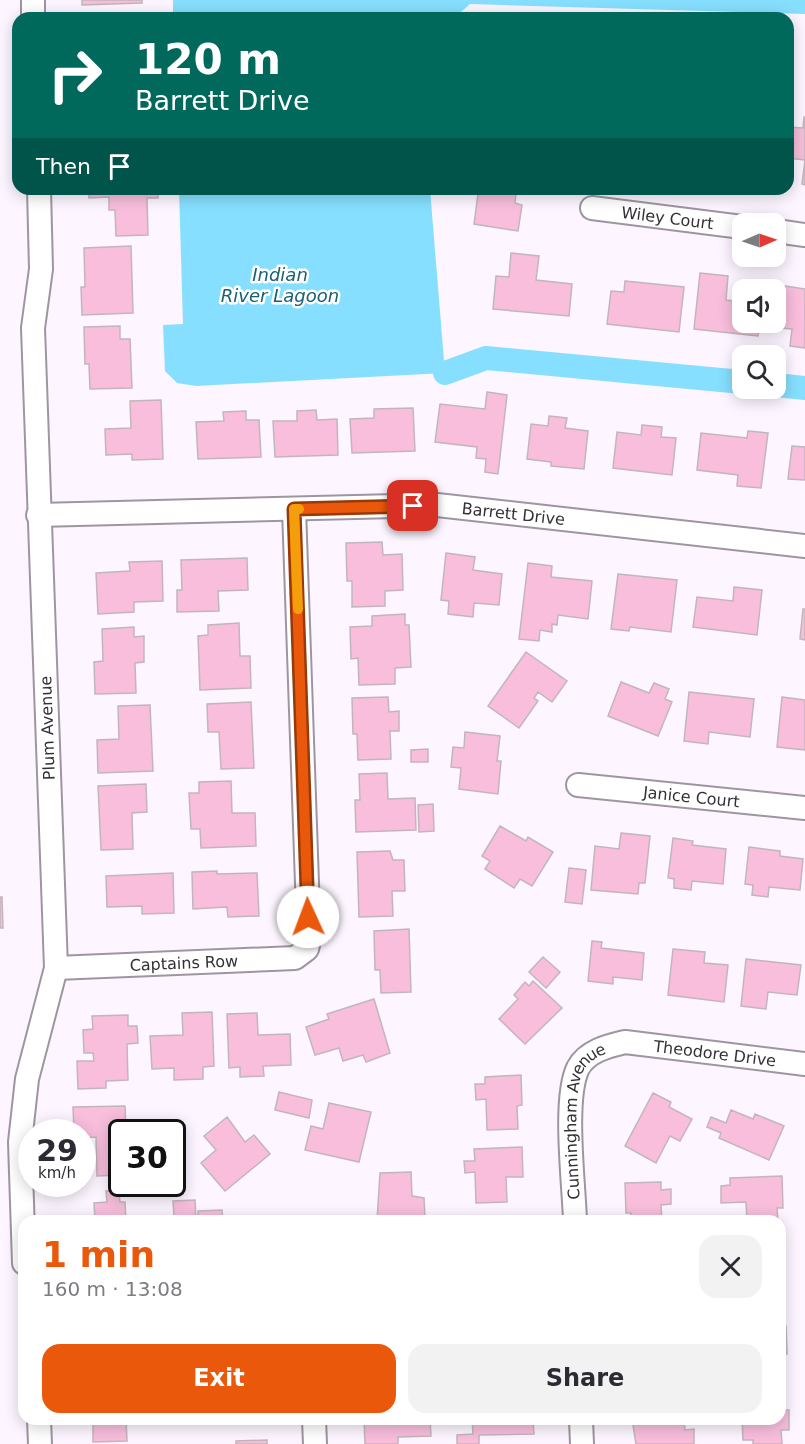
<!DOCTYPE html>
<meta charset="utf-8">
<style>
:root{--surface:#fff;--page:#f2f2f3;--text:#2b2b33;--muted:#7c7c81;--accent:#ea580c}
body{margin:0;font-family:"DejaVu Sans",sans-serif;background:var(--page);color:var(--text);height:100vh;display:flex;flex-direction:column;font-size:22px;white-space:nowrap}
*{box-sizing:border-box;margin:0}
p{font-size:20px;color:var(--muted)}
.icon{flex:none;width:33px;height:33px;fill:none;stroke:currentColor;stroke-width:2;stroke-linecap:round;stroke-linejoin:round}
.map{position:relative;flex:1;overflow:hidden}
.drawer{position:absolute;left:18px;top:1215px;width:768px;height:210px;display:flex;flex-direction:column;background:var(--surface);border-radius:18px;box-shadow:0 3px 15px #0003}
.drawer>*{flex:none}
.guide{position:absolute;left:12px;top:12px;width:782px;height:183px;border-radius:18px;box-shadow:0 3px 15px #0003;background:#00695c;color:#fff;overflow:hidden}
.needle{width:39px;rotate:88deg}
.controls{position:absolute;left:732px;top:213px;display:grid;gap:12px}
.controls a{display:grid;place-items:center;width:54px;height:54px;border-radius:12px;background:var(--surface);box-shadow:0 3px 15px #0003;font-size:30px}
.speed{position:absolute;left:18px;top:1119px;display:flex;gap:12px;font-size:30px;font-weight:700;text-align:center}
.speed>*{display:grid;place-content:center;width:78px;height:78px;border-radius:50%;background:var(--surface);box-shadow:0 3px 15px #0003;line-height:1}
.speed small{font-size:15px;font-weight:400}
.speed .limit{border:3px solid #111;border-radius:9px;background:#fff;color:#111}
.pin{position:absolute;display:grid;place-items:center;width:51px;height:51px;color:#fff;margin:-26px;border-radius:12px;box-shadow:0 3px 9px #0006}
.me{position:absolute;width:66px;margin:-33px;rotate:358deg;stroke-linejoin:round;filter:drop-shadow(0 0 4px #0008)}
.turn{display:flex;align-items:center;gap:21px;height:126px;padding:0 24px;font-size:27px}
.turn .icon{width:78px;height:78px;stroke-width:2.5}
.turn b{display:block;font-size:42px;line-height:51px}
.then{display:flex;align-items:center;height:57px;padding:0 24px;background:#0003;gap:12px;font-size:22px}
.round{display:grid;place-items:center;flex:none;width:63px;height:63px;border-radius:18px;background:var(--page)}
.summary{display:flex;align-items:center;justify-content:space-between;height:102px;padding:0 24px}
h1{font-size:36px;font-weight:600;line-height:45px;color:var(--accent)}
.action{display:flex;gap:12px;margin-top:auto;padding:12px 24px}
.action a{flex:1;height:69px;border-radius:18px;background:var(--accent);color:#fff;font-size:24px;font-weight:600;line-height:69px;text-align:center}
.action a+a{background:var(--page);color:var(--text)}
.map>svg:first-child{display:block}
</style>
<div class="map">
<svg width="805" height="1444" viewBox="0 0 805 1444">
<rect width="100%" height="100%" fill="#fdf5ff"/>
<path fill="#86dffe" d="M173,0H805V14L470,4L454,18H173Z
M179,189H430L445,373L196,386L177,383L165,371L163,325L183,324Z"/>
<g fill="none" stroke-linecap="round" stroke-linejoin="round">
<path stroke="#86dffe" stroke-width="24" d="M445,373L486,358L742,382
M776,385L805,388"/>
</g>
<path fill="#f8bedc" stroke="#c4b5bc" stroke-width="1.5" d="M82,0H142V3L82,5Z
M132,16V18H85V17Z
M804,117H805V185L802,184L805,160L788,158V127L803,128Z
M89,189H158V198H147L148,235L116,236L115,210H109V197L89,198Z
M472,189H522L521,194L516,193L515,203L522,205L518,231L474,224L478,194L472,193Z
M131,246L133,313L82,315L81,287H85L84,248Z
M511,253L539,256L536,280L572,284L569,316L493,309L496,276L509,277Z
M700,273L728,276L726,300L742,302V322H760L758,336L694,329Z
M625,281L684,287L679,332L607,324L611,291L624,292Z
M785,286L805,289V348L790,346L792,329L780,328Z
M120,326V339H130L132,388L90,389L89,364H85L84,327Z
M487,392L507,395L498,474L485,472L486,459L476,458L477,447L435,442L440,404L485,409Z
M161,400L163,459L132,460V454L106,455L105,429L131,428L130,401Z
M413,408L415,451L352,453L350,419L374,418V409Z
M316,410L317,420L337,419L338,455L275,457L273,421H297V411Z
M246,411V420H259L261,457L198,459L196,422L224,421L223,412Z
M549,416L567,418L565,428L588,431L584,469L551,466V462L527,459L531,424L548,426Z
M642,425L662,427L661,437L676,438L672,475L613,468L617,432L641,435Z
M748,431L768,433L761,488L737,486L738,475L697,470L701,433L747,438Z
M792,446L805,447V480L788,479Z
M382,542L383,555L402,554L403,590L385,591V606L352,607V581H347L346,543Z
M446,553L475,557L473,570L502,574L499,605L474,603L473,617L448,614L449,601L441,600Z
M247,558L248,590L218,591L219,611L177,612V590H182L181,560Z
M162,561L163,601L134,602V612L98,614L96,573L130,571L129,562Z
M528,563L552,566L551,577L592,581L588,619L558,615L557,625L552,624V632L540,630L539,641L519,639Z
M618,574L677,580L671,632L630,627L629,631L611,629Z
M734,587L762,590L757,635L693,627L697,597L733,601Z
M803,609H805V640L800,639Z
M405,614V625H409L411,667L395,668V684L359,685L358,658L351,659L350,627L372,626V616Z
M239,623L240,656H250L251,688L200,690L198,636L208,635V625Z
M134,627V637L144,636V662L135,663L136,693L95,694L94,662L103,661L102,629Z
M526,652L567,681L552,702L538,692L534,698L538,701L519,728L488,706Z
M621,682L649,693L654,683L669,689L665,699L672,702L658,736L608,716Z
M689,692L754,699L750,737L709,732L708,744L684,741Z
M388,697L389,712L399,711V731H390L391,759L358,760L357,734H353L352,698Z
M782,697L805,700V750L777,747Z
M251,702L254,768L221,769L219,732H208L207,704Z
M150,705L153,771L98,773L97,740L119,739L118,706Z
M465,732L500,736L497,761H501L498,794L459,789L461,768L451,767L453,747L464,748Z
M428,749V762H411V750Z
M387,773L388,799L415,798L416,830L356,832L355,800H360L359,774Z
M231,781L232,813H255L256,846L201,848L200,829H191L189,793H199V782Z
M146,784L147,812L132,813L133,849L101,850L98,786Z
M433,804L434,831L419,832L418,805Z
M500,826L526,841L528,837L553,852L532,886L520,879L514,888L485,869L490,861L482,856Z
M621,833L650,836L645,883H639L638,894L591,890L595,846L619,849Z
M673,838L693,841L692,845L726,849L723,884L692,881L691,890L674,888V879L668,878Z
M749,847L780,851V856L803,859L800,890L769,887L768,897L752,895L753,885L745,884Z
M390,851L393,860H404L405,891H392L393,916L359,917L357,852Z
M569,868L586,870L582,904L565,902Z
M217,871V874L257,873L259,916L228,917L227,907L193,909L192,872Z
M173,873L174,913L142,914V906L107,907L106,876Z
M0,897H2L3,928H0Z
M409,929L411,992L381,993L380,970H375L374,931Z
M592,941L602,942L601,948L644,953L642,980L613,977V984L588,981Z
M673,949L705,952L704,963L728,965L724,1002L668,995Z
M543,957L560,972L546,988L529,972Z
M746,959L801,965L797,995L768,992L766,1009L741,1006Z
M533,981L562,1008L525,1044L499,1019L518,999L514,995L525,982L529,986Z
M374,999L390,1053L366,1062L363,1055L343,1061L339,1048L315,1055L306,1027L329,1019L327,1014Z
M212,1012L214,1066L203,1067V1079L174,1080V1068L152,1069L150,1036L183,1035L182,1013Z
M257,1013L258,1035L290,1034L291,1065L263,1066L264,1076L240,1077V1067L229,1068L227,1014Z
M128,1015V1026H137L138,1043L127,1044L128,1080L106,1081V1088L78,1089L77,1061H94L93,1053H84L83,1030L93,1029L92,1016Z
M521,1075L522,1105L517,1106L518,1129L487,1130L486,1099L476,1100L475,1084H485V1077Z
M279,1092L312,1100L309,1118L275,1110Z
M653,1093L671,1102L669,1107L692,1119L680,1141L670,1136L656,1163L625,1146Z
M329,1103L371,1112L359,1162L305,1150L311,1126L323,1129Z
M125,1106L126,1132H122V1175L97,1176L96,1137L82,1138V1132H74L73,1107Z
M731,1110L753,1119L755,1114L784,1126L769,1160L719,1138L721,1133L707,1127L711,1117L726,1123Z
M227,1117L245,1142L254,1135L270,1154L225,1191L201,1163L216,1150L204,1136Z
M522,1147L523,1177H506L507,1202L476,1203L475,1172L465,1173L464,1161H475L474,1149Z
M411,1172L412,1196L424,1198L425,1218L377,1221L380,1173Z
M782,1176L783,1208H777L778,1221H747L746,1202L721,1203V1186L730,1185V1178Z
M661,1182V1190L671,1189V1204L661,1205L662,1221H631V1213H626L625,1183Z
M106,1191H119L120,1202H125L126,1221H95L94,1203L107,1202Z
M195,1200L196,1221L174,1217L173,1201Z
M222,1210L223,1221H198V1211Z
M780,1255H783L784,1275H780Z
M780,1326H786L787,1354H782L783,1382H780Z
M780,1410H789V1430H781L782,1444H753V1440H743L742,1419H780Z
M93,1419H126L127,1441L93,1442Z
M364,1419H430L431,1436L398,1437V1444H365Z
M472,1419H533L534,1434L479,1435V1444H457V1435L473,1434Z
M632,1419H684L685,1430L694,1429V1444H636Z
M267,1440V1444H236V1441Z"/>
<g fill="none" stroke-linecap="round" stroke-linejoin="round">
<g stroke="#9f95a1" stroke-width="26">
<g id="minor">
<path d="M33,0V18"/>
<path id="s1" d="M592,208L742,227"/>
<path d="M776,231L805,235"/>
<path id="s2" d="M38,515L437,505L805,546"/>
<path id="s3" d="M578,785L805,808"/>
<path id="s4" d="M56,968L295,958L307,949L309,941L294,509"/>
<path id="s5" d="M575,1221C574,1184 563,1099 578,1068C587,1051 608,1046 625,1042L805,1064"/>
<path d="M24,1263L20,1142L27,1079L56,968L33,328L41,269L39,189"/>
<path d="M39,1419L40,1444"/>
<path d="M314,1419L315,1444"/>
<path d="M581,1419L582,1444"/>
</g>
</g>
<use href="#minor" stroke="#fff" stroke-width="22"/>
</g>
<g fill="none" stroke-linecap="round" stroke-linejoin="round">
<g stroke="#983908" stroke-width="15">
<path id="route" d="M308,917L294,509L413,506"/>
</g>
<use href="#route" stroke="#ea580c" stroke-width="10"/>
<path stroke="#f59e0b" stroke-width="10" d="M298,609L294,509H299"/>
</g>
<g text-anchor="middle" stroke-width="5" stroke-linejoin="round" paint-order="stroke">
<g font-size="16" fill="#343035" stroke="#fff">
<text dy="6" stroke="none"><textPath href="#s1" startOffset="76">Wiley Court</textPath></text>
<text dy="6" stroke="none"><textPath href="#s2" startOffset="476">Barrett Drive</textPath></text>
<text transform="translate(47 728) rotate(-92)" y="6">Plum Avenue</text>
<text dy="6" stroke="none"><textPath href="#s3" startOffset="114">Janice Court</textPath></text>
<text dy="6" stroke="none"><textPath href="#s4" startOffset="128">Captains Row</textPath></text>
<text dy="6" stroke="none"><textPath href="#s5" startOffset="300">Theodore Drive</textPath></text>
<text dy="6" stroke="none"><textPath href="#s5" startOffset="105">Cunningham Avenue</textPath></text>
</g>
<g font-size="18" font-style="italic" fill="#196075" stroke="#fff">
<text x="280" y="281">Indian<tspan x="280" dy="21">River Lagoon</tspan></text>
</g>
</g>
</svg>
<div class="controls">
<a><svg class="needle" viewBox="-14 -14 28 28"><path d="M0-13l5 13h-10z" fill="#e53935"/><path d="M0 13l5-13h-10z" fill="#7c7c81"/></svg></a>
<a><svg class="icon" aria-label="sound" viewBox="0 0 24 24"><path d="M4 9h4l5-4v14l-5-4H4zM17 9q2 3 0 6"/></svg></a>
<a><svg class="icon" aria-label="search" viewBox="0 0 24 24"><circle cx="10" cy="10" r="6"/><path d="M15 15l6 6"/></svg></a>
</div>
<div class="speed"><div>29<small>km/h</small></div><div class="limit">30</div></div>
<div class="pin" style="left:413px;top:506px;background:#d93025"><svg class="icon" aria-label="arrive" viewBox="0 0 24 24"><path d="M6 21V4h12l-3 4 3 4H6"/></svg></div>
<svg class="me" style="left:308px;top:917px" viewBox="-20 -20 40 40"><circle r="19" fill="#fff"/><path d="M0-13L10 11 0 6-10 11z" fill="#ea580c"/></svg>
<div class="guide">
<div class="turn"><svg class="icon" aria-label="right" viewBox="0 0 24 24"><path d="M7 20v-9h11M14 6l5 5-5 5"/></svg><div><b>120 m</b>Barrett Drive</div></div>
<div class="then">Then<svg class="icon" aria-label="arrive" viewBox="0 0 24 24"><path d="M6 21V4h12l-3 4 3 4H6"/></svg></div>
</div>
<section class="drawer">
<div class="summary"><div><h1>1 min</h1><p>160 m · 13:08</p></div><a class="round"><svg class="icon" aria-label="close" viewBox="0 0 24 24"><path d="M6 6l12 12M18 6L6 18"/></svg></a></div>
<div class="action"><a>Exit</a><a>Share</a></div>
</section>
</div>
